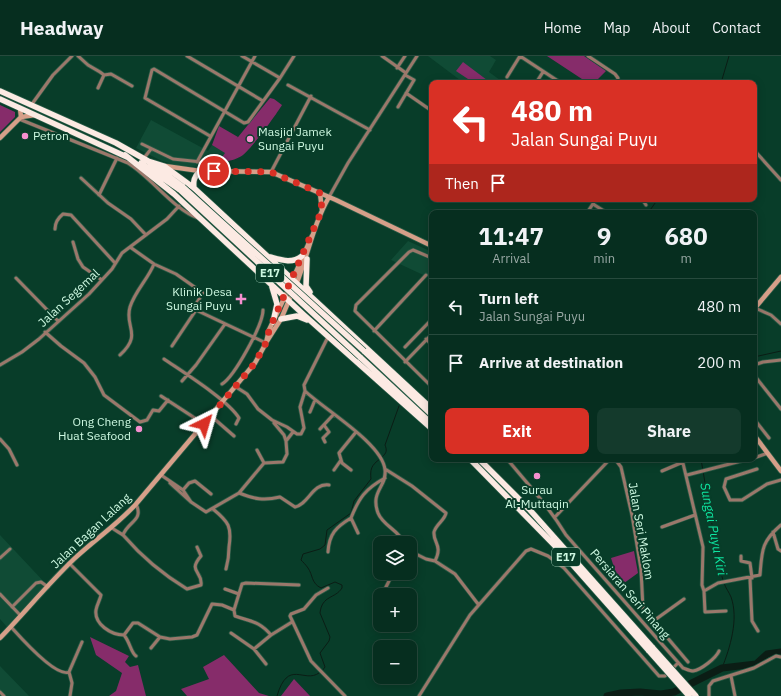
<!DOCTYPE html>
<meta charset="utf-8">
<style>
:root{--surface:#062e1f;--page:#143a2c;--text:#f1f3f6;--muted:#98a8a4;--line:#274a3d;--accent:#d93025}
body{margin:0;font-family:"IBM Plex Sans",sans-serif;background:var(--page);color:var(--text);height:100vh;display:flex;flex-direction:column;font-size:15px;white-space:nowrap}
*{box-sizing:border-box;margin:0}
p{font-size:13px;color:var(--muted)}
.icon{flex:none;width:22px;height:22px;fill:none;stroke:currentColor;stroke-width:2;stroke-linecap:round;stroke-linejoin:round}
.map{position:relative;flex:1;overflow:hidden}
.drawer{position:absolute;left:429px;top:154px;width:328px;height:252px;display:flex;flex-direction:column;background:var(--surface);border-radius:8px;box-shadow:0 2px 10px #0003,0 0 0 1px var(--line)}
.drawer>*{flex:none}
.hud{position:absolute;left:429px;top:24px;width:328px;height:122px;border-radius:8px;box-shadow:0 2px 10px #0003,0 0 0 1px var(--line);background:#d93025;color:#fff;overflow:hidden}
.tools{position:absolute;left:373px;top:480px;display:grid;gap:8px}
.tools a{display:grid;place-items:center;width:44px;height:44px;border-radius:8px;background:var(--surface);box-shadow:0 2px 10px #0003,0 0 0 1px var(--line);font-size:20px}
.pin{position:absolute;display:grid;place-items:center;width:34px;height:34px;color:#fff;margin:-17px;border:2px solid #fff;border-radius:50%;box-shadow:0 1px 4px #0007}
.me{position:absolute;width:44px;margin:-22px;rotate:40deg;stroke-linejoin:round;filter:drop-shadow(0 0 3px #0008)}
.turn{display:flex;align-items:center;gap:14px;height:84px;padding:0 16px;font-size:18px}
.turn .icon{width:52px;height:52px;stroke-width:2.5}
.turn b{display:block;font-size:28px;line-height:34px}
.then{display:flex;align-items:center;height:38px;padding:0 16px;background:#0003;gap:8px;font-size:15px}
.eta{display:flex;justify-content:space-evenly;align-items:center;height:68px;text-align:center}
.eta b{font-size:24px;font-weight:700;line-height:28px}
.primary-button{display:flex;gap:8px;margin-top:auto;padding:8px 16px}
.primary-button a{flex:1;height:46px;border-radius:8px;background:var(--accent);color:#fff;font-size:16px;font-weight:700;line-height:46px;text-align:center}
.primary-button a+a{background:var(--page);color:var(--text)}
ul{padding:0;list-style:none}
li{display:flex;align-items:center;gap:12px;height:56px;padding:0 16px;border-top:1px solid var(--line)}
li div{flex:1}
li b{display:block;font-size:15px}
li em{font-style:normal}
header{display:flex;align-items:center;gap:24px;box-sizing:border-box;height:56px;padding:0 20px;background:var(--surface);border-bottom:1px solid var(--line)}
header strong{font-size:19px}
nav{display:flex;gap:22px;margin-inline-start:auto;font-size:14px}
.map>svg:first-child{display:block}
</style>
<header>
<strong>Headway</strong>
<nav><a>Home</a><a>Map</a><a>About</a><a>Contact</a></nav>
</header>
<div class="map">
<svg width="781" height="640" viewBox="0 0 781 640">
<rect width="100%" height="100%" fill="#083d29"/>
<path fill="#104b35" d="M428,0H490L496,4L489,16L500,24L498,27H464Z
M151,64L208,95L212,89L226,97L220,104L219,110L201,109L197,111L176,109L162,105L136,92Z
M408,185L432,196V223L391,204Z
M0,479L47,529L7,571L0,563Z
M0,610L29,640H0Z"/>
<path fill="#862c6a" d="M547,0H584L606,15L597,24L601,27H588Z
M463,6L491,27H470L471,25L456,15Z
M270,42L274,43L282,49C276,59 251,93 243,99C237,103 227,107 220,104L225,97L212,89L219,70L238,81L234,86Z
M0,49L15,56V61L0,76Z
M634,495L638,517L620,530L611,502Z
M90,581L129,600L125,606L130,611L138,609L146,640H109L116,635L122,617L96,599Z
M224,599L259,637L269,640H187L181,633L209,623L203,611Z
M294,623L310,640H281Z"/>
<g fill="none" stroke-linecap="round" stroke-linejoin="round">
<path stroke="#0b1d15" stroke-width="1" d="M721,27L729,0
M648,157L658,143
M754,301L781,295
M382,401C387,397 387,394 385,389L399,350
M701,403L719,510L723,524
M722,612C730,592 739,563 731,541C729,536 726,533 724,527
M322,615L325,611L320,597L329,585L330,581L320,557C322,539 335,543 342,532V529L335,526L321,532C311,527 313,519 308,512C306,509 303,506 301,504L303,498L320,493L325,489L327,474L351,457L354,445L371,423C370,414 371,409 380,403
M277,640C288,602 304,628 319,617"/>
<path stroke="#0b1d15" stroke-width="7" d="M607,640L621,637L640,636L661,638L674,636L722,612L756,608L767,598L781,596"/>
<g stroke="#285b46" stroke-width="4.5">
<path id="street" d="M78,0L88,9L100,16L104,19L111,18L132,30
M187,0L263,45
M242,0L280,22
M382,0L406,17
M520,0L561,27
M588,0L615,18L618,22L617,27
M397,12L405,0
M507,21L520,0
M536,27L543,16
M288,29L370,74
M98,32L104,19
M406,37L432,55
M32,48L53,19L72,0
M398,51L414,24L405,19
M19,63L128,107C151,121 174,154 198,162
M210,80L145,42L152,14L154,13L244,67L248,66L280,22L294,0
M142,88L173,103L211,107L214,115
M754,94L781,124
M144,102L151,93
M197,106L255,0
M271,116L311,40
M81,122L108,147L131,163L146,179
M99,139L117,102
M329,141L348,107L417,0
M642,143L646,149
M593,148L607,157
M587,157L596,143
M55,173C55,167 58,162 63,158L71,159L115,207
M73,186L78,203L83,211L102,224
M130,191L154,208L176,218L203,237L194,251L196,254
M432,202L413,194L409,196L356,249L355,255L432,331
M16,222L58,265
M755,252L771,259L781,268
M196,254L266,287
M374,275L426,219
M45,276L61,290L84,307L95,321L104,339L140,366L147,364L153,354L159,355L168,344
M426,283L432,289
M172,290L196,254
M405,291L432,263
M120,299C143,278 124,271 130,251C135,235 148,223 154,208
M164,303C183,316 228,344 239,362L236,368
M405,306L432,278
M0,309L22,296L39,283L89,238L112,213L122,197L167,163L179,150
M754,309L763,306L781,304
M754,319L781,353
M182,325L196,309L225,268
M222,328C234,321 263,269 263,254
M236,331L247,338L258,353L272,364L287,371L297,378H301L304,372L300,351L305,335L304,329L328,281
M305,335C325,354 383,388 385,414C387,431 370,435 378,457C383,470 399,474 404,487
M161,340L204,368
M310,356L315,344
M211,360L234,380
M754,363L769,382
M274,367L284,379L286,385
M324,369L329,376L323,382L325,386
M320,373L333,359
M0,383L9,393L17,409
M257,394L264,407
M754,402L768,397
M507,403C528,428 549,451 566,479L683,612C686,613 690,615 693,615C701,614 716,602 719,595
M615,403L621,411L632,459L641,513L643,553L688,606
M682,403L703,491L702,529L704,535L705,556L726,555
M385,413L412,430L446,457C445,464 436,468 434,476C433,487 443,489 435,505
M757,413L726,423L724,431L730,444H742L767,428L781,424
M334,414L341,404
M351,414L342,407L339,397L356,376
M662,415L683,406
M161,419L183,434L191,446L206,456L239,437L264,407L283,406L287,398L286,385L293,376
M687,419L749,403
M170,427L191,446
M183,434L189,427L195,425L211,438
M239,437C254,443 264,445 280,441L295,451C309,448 312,427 329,429
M213,453C229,466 232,471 229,491C229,499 228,506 226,513
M555,461L610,403
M111,471C115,475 121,477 124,480C142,501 164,519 187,533L201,529C203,515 187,516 201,500L197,491
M662,471L695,459
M773,476L778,493L781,495
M358,477L351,462C359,442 365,433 385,422
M123,479C128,465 144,465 136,448
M410,495L426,503L435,505L455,518L478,548
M328,496C329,478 336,471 351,462
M741,500V505L750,507L752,522
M0,502L10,493
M69,507L101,539C100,544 97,548 96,554C94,568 111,579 124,579L133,567H138L160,581L170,583L192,581L197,579L212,548L222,549L234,554
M376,509L380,504
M750,522L752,565L758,575
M328,532L316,539L304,553L291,558L290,560L311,605L345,640
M225,533L239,538
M704,535L718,527L760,519C762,495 761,486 781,469
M0,538L21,560
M382,539L393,517
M12,551L36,527L41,526L48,531
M652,566L684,543
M11,571C20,581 56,622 69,616
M231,577L254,593L266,608
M124,579C130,586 131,597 136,600
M271,579C259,565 252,566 235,560L234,554L242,528L246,527L299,529
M151,592L160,581
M254,593L271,579L292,566
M731,620L735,640
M0,636L4,640
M70,640L72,627L69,616L82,586
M419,640L470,559L526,495L531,493L548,500L564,512L659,620H665L678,607
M709,640V630L713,625L754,612L776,600L781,601"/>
</g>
<g stroke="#285b46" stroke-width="6">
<path id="secondary" d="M21,61L35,59
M0,82L21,61L20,52
M165,110L200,115L271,116L336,144L432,190
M320,137L322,154
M292,225L312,180
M296,229C308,199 313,169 329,141
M754,253L781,221
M267,285L281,263L293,235
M754,379L781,415
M0,582C25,556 48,528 74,503C94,484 117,469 136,448L255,307L266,287L269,274L289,232"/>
</g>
<g stroke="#285b46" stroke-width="7">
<path id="highway" d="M0,35L116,87L148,105L183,131
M0,43L127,101
M125,99L174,138L304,259L432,373
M148,105L164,110L194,132L432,353
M141,107L180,134
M194,132C193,125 194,121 200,115
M270,201C281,204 292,208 302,200
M307,203L306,230L310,236
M272,231L277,248L273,266
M281,263L297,260L307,264
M364,295L432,359
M360,301L432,368
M470,403L563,498L649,595
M479,403L529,453L653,592"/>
</g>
<use href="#street" stroke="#9b786b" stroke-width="3"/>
<use href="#secondary" stroke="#d69f89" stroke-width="4.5"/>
<use href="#highway" stroke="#fceae3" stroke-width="5.5"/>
<g stroke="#285b46" stroke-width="7" stroke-linecap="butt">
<path id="highway-bridge" d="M183,131L364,295
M180,134L360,301
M653,592L696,640
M649,595L689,640"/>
</g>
<use href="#highway-bridge" stroke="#fceae3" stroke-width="5.5"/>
</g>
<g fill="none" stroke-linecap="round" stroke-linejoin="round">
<path stroke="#d93025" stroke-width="7" stroke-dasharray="0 12.6" d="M204,368L255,307L267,285L269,274L322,154L320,137L271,116L214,115"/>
</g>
<g fill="#f690d0" stroke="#083d29" stroke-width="1.5">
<circle cx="25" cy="80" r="4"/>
<circle cx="250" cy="83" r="4"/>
<path d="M239 237h4v4h4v4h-4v4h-4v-4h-4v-4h4z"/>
<circle cx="139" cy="373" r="4"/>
<circle cx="537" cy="420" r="4"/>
</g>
<g text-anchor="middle" stroke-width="4" stroke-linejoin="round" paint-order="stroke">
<g fill="#083d29" stroke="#92c0aa" stroke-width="1">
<rect x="256" y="208" width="28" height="18" rx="3"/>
<rect x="552" y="492" width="28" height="18" rx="3"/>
</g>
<g font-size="11" font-weight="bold" fill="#cdf8e1">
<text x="270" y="221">E17</text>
<text x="566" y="505">E17</text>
</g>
<g font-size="12" fill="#cdf8e1" stroke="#083d29" text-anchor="start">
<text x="258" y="80">Masjid Jamek<tspan x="258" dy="14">Sungai Puyu</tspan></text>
<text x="33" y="84">Petron</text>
<text x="232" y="240" text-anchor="end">Klinik Desa<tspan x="232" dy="14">Sungai Puyu</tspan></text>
<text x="131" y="370" text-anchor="end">Ong Cheng<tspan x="131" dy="14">Huat Seafood</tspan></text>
<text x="537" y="438" text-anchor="middle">Surau<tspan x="537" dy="14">Al-Muttaqin</tspan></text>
</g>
<g font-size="12" fill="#cdf8e1" stroke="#083d29">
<text transform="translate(69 242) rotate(-43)" y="4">Jalan Segemal</text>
<text transform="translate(91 475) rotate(-43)" y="4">Jalan Bagan Lalang</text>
<text transform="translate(641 475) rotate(80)" y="4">Jalan Seri Maklom</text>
<text transform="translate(630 538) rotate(49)" y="4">Persiaran Seri Pinang</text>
</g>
<g font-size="13" font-style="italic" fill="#0ee6a1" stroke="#083d29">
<text transform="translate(714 473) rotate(79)" y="5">Sungai Puyu Kiri</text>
</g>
</g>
</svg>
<div class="tools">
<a><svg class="icon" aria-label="layers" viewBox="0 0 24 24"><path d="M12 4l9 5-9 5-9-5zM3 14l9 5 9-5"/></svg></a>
<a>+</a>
<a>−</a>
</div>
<div class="pin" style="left:214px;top:115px;background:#d93025"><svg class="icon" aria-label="arrive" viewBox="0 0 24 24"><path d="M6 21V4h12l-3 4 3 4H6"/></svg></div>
<svg class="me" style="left:204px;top:368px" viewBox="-20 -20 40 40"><path d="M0-17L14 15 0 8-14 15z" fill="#d93025" stroke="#fff" stroke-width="4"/></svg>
<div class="hud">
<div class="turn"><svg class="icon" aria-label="left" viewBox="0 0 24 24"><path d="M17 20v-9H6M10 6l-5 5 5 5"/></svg><div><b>480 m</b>Jalan Sungai Puyu</div></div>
<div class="then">Then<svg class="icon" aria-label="arrive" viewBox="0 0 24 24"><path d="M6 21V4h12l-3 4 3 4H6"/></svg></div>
</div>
<section class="drawer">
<div class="eta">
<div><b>11:47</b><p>Arrival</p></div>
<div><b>9</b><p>min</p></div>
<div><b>680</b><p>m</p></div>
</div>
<ul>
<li><svg class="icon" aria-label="left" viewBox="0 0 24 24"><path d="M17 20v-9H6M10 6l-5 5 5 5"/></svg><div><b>Turn left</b><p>Jalan Sungai Puyu</p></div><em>480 m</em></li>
<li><svg class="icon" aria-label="arrive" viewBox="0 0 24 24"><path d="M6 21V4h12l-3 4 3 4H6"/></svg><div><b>Arrive at destination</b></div><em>200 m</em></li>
</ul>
<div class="primary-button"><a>Exit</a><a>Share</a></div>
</section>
</div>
